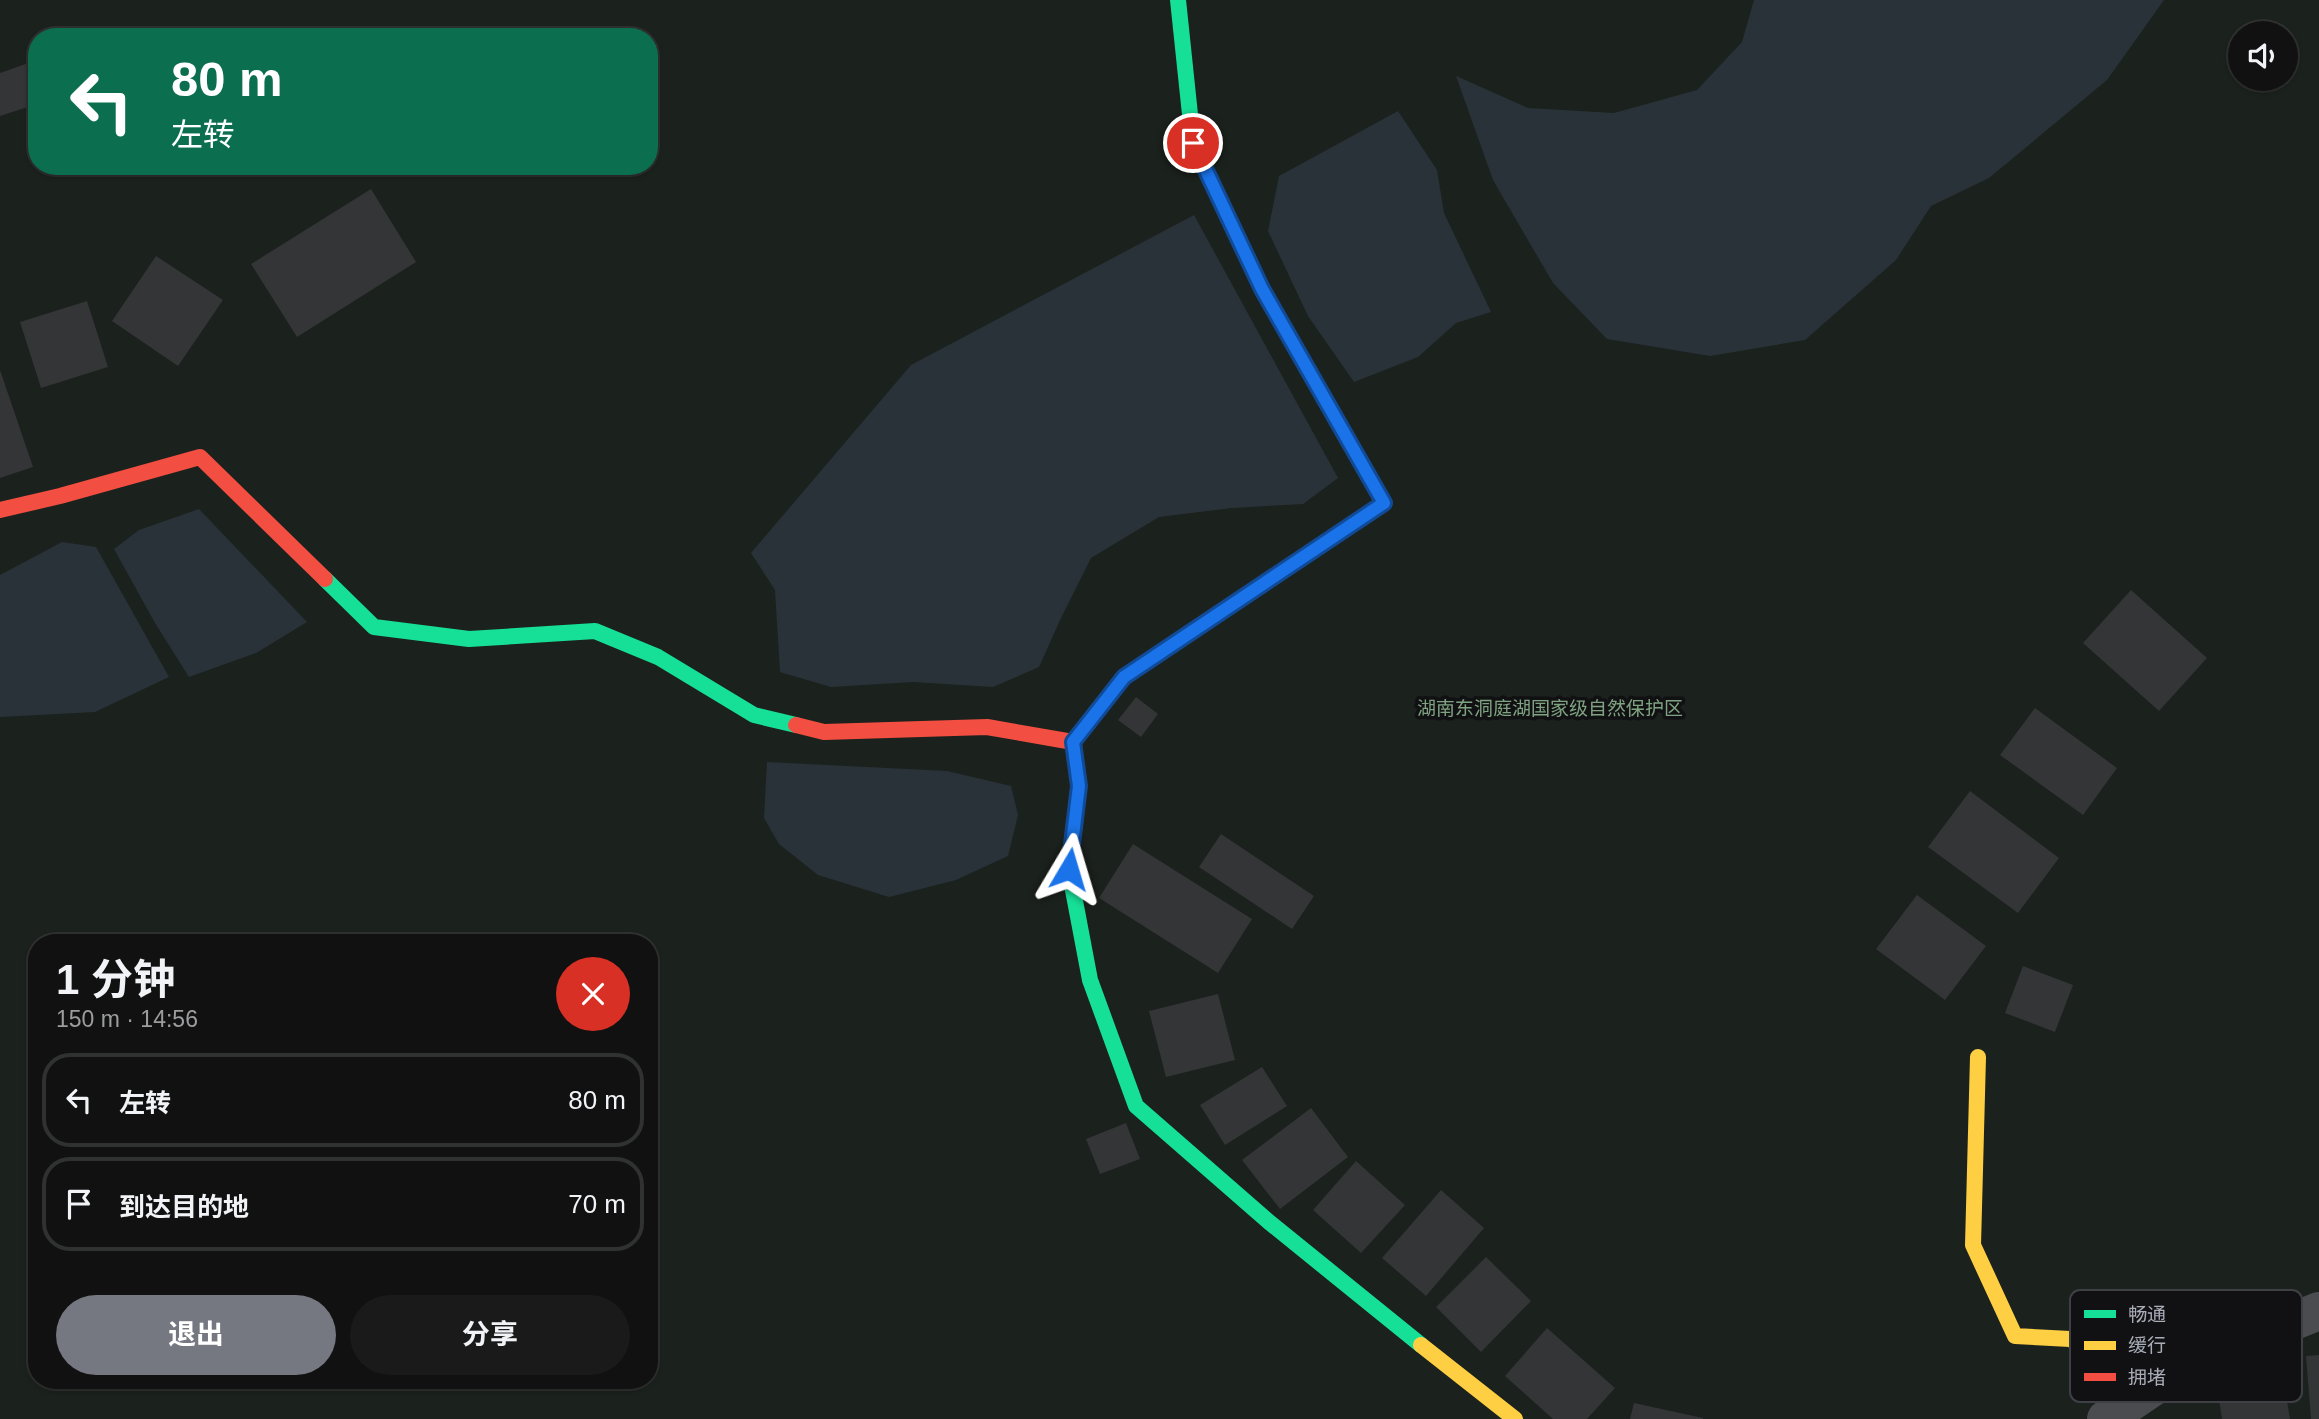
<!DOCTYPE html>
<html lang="zh">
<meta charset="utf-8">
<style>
:root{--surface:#111;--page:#1a1a1a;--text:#f1f3f6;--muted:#9c9d9f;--line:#303131;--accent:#757880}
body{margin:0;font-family:Helvetica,"Noto Sans SC",sans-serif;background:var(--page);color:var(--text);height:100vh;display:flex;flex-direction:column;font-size:26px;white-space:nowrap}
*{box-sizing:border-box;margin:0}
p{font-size:23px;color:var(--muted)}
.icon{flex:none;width:38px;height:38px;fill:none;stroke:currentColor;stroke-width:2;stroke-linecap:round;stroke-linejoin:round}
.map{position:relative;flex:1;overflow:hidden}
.drawer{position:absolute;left:28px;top:934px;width:630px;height:455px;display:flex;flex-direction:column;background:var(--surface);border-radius:28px;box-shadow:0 2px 5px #0004,0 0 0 2px var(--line)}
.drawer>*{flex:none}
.top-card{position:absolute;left:28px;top:28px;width:630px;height:147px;border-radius:28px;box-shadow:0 2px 5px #0004,0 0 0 2px var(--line);background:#0b6e4f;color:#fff;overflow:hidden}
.controls{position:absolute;left:2228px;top:21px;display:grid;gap:14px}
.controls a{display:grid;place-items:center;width:70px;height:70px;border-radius:50%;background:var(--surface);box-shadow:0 2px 5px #0004,0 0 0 2px var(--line);font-size:35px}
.pin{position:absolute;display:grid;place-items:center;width:60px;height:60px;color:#fff;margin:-30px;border:4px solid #fff;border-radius:50%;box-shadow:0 2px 7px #0007}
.me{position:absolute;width:77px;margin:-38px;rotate:7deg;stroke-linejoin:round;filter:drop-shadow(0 0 5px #0008)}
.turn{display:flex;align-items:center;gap:24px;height:147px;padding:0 28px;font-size:32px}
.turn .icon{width:91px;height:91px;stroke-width:2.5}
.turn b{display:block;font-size:49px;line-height:60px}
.round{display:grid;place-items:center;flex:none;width:74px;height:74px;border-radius:37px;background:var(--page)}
.overview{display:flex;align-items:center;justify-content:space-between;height:119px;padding:0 28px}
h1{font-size:42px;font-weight:700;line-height:52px}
.button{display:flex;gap:14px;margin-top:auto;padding:14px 28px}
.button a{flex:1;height:80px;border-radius:42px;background:var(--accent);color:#fff;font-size:28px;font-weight:700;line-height:80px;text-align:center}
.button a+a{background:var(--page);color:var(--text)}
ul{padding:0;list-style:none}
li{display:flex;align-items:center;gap:21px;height:94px;margin:0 14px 10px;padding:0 14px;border:4px solid var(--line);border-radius:28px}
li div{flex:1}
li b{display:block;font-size:26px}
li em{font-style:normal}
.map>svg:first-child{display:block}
</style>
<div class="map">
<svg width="2319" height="1419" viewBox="0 0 2319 1419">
<rect width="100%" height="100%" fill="#171717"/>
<path fill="#1b211c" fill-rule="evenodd" d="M0,0H2319V1419H0ZM2240,33H2286V79H2240ZM37,37H649V166H37ZM37,943H649V1381H37Z"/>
<path fill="#2a3239" d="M1754,0H2164L2107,80L1989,178L1931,206L1896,260L1805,340L1710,356L1607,339L1553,283L1493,180L1456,76L1528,108L1614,113L1697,90L1742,42Z
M1398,111L1437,170L1444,213L1491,312L1456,323L1418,357L1354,382L1308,316L1268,231L1279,176Z
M1194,215L1338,478L1303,504L1232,508L1159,517L1091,558L1061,618L1039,667L993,687L913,682L831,687L780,672L775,590L751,553L911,365Z
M199,509L307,622L256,653L189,677L155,623L114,549L139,530Z
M62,542L96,547L169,677L95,712L0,717V575Z
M767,762L947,771L1011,786L1018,815L1008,856L956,880L889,897L818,875L779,844L764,818Z"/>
<path fill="#343537" d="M37,60V104L0,116V73Z
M371,189L416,262L297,337L251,264Z
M156,256L223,300L178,366L112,321Z
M87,301L108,367L41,388L20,322Z
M0,370L33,467L0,478Z
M2131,590L2207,658L2159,711L2083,643Z
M1136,697L1158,714L1141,737L1118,720Z
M2035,708L2117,768L2083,815L2000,755Z
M1970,791L2059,858L2018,913L1928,847Z
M1221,834L1314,896L1292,929L1199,867Z
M1133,844L1252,919L1218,973L1099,898Z
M1917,895L1986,946L1945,1000L1876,949Z
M2023,966L2073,985L2055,1032L2005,1013Z
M1218,994L1235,1060L1166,1077L1149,1011Z
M1262,1067L1287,1106L1225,1145L1200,1105Z
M1311,1108L1348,1157L1280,1209L1242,1160Z
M1126,1123L1140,1159L1100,1174L1086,1139Z
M1356,1161L1405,1205L1361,1253L1313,1210Z
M1441,1190L1484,1228L1426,1296L1382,1258Z
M1486,1257L1531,1301L1481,1352L1436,1307Z
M1547,1328L1615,1388L1587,1419H1553L1505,1376Z
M2319,1355V1419H2311L2306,1356Z
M2283,1377L2290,1419H2222L2217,1386Z
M1634,1403L1703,1418V1419H1630Z"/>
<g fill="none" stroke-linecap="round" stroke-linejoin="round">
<path stroke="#4b4c50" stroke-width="38" d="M2106,1419L2187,1364L2319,1311"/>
<path stroke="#16e098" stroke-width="16" d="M1178,0L1193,143L1262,289L1342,430
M325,579L374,627L469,639L595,631L658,657L754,715L796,725
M1078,778L1079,786L1069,869L1090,980L1136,1106L1269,1222L1421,1345"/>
<path stroke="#ffcf43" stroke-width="16" d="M1978,1057L1973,1245L2015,1336L2070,1339L2158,1383
M1421,1345L1515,1419"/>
<path stroke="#f24e42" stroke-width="16" d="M0,510L60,496L200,457L325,579
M796,725L824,732L987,727L1073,742L1078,778
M1073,742L1124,677L1384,503L1342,430"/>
</g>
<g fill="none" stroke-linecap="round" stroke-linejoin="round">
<g stroke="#114b97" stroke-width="18">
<path id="route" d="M1069,869L1079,786L1073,742L1124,677L1384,503L1262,289L1193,143"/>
</g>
<use href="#route" stroke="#1a73e8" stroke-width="12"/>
</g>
<g text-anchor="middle" stroke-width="7" stroke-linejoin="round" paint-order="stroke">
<g font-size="19" fill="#7fa381" stroke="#111113">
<text x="1550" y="715">湖南东洞庭湖国家级自然保护区</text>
</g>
</g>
<rect x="2070" y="1290" width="232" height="112" rx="10" fill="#111113" stroke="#3e4045" stroke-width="2"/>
<rect x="2084" y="1310" width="32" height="8" fill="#16e098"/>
<rect x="2084" y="1341" width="32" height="9" fill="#ffcf43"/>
<rect x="2084" y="1373" width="32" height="8" fill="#f24e42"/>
<g font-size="19" fill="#a8adb8">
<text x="2128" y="1321">畅通</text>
<text x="2128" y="1352">缓行</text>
<text x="2128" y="1384">拥堵</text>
</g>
</svg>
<div class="controls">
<a><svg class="icon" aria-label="sound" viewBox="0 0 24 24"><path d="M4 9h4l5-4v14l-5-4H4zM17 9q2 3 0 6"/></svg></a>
</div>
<div class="pin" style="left:1193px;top:143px;background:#d93025"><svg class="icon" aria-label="arrive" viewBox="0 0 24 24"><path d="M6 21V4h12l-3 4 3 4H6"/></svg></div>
<svg class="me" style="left:1069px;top:869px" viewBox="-20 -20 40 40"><path d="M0-17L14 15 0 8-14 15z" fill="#1a73e8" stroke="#fff" stroke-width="4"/></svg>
<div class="top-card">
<div class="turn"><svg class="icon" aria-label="left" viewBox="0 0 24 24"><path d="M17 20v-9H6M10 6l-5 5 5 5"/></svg><div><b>80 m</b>左转</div></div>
</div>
<section class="drawer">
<div class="overview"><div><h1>1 分钟</h1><p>150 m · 14:56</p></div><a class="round" style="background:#d93025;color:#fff"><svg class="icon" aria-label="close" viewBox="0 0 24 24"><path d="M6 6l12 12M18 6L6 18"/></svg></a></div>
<ul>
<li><svg class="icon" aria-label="left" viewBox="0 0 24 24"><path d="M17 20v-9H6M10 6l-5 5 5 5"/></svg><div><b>左转</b></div><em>80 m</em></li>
<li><svg class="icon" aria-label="arrive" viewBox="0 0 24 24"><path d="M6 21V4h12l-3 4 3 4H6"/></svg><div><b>到达目的地</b></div><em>70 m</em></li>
</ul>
<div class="button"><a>退出</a><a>分享</a></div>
</section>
</div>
